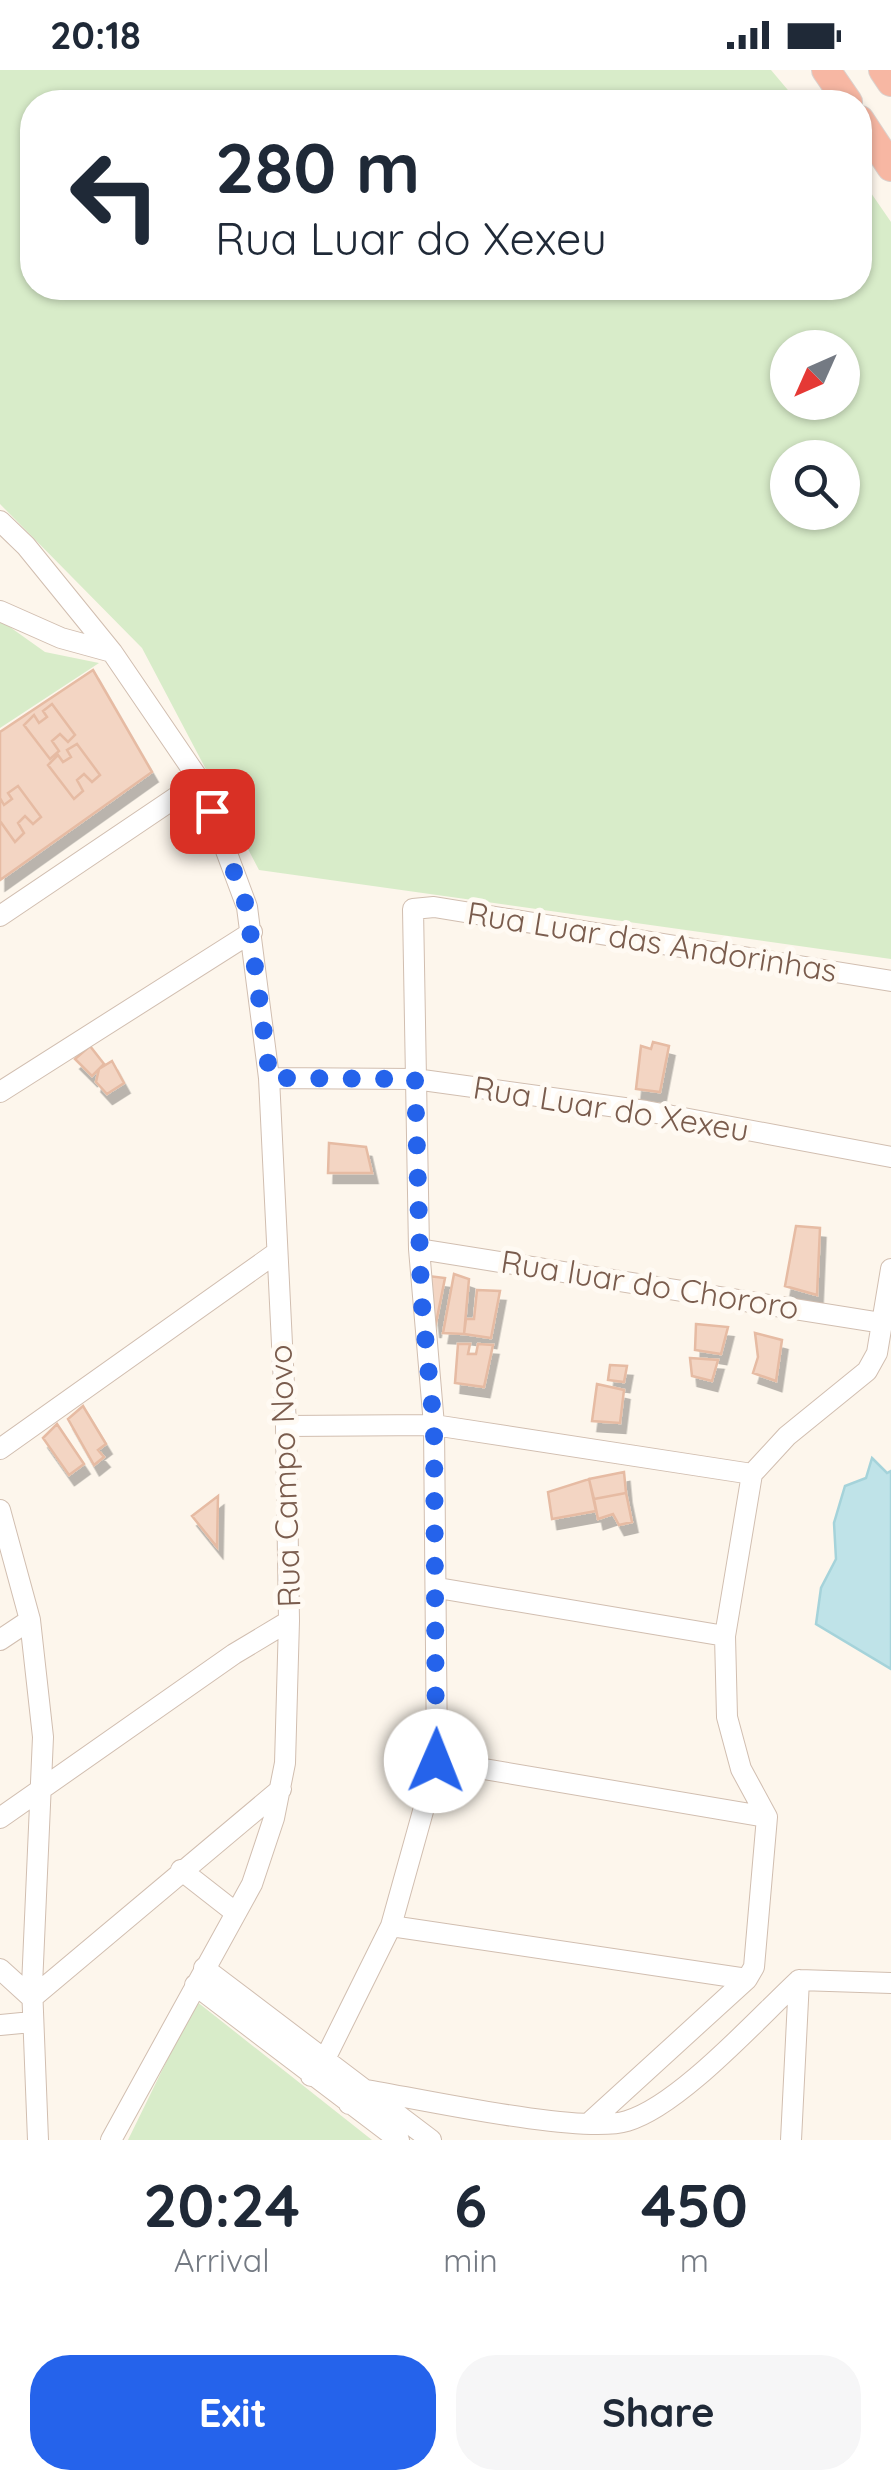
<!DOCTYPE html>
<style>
:root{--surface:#fff;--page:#f6f6f7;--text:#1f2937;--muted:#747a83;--accent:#2563eb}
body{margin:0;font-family:Quicksand,sans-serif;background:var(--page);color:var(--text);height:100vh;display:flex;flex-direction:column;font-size:38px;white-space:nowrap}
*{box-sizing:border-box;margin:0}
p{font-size:32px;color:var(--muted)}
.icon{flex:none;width:55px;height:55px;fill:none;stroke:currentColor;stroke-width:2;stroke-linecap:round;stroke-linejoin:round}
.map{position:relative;height:2070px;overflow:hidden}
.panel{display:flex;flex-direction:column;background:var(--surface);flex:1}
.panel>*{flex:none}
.hud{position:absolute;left:20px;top:20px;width:852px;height:210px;border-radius:40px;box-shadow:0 2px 8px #0004;background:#fff;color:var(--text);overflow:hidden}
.needle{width:65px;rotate:225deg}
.controls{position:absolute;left:770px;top:260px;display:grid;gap:20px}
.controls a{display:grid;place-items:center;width:90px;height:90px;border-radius:50%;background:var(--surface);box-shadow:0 2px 8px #0004;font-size:50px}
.pin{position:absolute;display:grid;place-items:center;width:85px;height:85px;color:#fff;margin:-42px;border-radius:20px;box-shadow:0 5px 15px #0006}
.me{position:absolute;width:110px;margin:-55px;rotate:1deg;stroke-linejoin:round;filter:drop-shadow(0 0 8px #0008)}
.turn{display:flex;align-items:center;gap:35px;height:210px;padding:0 30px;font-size:45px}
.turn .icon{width:130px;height:130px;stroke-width:2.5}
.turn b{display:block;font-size:70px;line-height:85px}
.eta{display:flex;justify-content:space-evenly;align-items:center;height:170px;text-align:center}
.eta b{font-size:60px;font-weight:700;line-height:70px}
.button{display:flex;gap:20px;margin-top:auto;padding:20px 30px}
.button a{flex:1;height:115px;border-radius:40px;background:var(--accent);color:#fff;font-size:40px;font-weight:700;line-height:115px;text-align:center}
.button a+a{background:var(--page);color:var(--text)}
.status{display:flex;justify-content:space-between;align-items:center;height:70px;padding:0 50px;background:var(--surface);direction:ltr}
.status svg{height:28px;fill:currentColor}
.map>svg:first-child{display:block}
</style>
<div class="status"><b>20:18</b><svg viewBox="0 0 49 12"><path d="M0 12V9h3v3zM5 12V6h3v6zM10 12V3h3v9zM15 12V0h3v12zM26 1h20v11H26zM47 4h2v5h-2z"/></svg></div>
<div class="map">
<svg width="891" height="2070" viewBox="0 0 891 2070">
<defs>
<filter id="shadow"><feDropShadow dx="5.5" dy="10" stdDeviation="0" flood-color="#0004"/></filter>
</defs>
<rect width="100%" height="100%" fill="#fdf6ec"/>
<path fill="#d8ecc9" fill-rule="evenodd" d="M0,0H771L798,32H32V218H860V107L891,152V889L259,800L142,578L0,434ZM788,278H842V332H788ZM788,388H842V442H788Z
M0,550L45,582L99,593L0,658Z
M196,1931L372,2070H128Z"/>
<path fill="#bfe3e8" stroke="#a5d3da" stroke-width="2.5" d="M872,1388L887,1403L891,1401V1599L816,1554L821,1518L836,1489L834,1453L845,1416L866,1408Z"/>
<path fill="#f3d5c3" stroke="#e6bba3" stroke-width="2.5" filter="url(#shadow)" d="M93,600L152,702L0,810V662Z
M52,634L75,665L68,672L60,664L52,671L59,681L50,689L24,655L34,645L39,653L47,647L43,641Z
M77,674L100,705L92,712L84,704L77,710L83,721L74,729L48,695L58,685L63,692L71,687L67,680Z
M18,716L41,747L33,754L25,746L18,753L24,763L15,772L0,751V728L4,735L12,729L8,723Z
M653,972L669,976L660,1022L636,1019L641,976L651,979Z
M90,976L104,994L92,1006L75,989Z
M112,991L124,1013L107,1024L96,1012L99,999Z
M329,1073L366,1077L372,1103H328Z
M796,1156L820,1158L817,1225L785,1216Z
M454,1204L469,1209L464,1264L443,1263Z
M428,1206L445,1208L435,1258Z
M477,1220L500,1221L491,1268L464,1264L466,1249H474Z
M696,1254L728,1257L721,1284L695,1280Z
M755,1263L782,1270L776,1311L753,1303L758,1287Z
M458,1274H470L468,1284H476L478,1274L493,1275L484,1317L455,1313Z
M690,1288L718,1290L712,1311L692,1306Z
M610,1295L627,1296L624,1312L608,1310Z
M597,1314L624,1320L620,1353L592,1351Z
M83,1336L106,1374L98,1380L104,1387L94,1395L68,1349Z
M57,1354L84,1394L69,1405L43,1368Z
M624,1402L626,1423L594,1429L589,1409Z
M589,1409L596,1441L552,1449L548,1422Z
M626,1423L632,1452L619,1455L613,1444L598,1449L594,1429Z
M218,1426L217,1477L192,1446Z"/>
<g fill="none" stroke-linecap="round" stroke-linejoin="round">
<g stroke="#d1beb0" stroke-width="22">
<path id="minor" d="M0,451L26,476L112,582L200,711L247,837L269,1008L286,1356L289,1551L285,1693L274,1748L252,1814L111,2070
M0,541L61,568L112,582
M0,846L200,711
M269,1008L415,1009L646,1041L891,1087
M0,1022L252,862
M419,1179L882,1253
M286,1356L434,1355L752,1404
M0,1379L276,1183
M0,1440L30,1550L43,1667L32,1916L38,2070
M438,1518L725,1566
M0,1570L30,1550
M437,1691L767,1747
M0,1748L234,1584L289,1551
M181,1800L236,1843
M391,1856L747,1909
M204,1898L431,2070
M0,1899L32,1928L281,1719
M195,1915L399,2070
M0,1955L32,1952
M311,2006L324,1991L391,1856L437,1691L434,1355L419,1179L413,839L434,837L891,911
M349,2034L361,2019C416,2028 582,2065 627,2051C679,2036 757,1949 799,1910L891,1913
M588,2054L747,1909L754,1897L767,1747L741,1699L727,1647L725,1566L752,1404L787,1366L867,1301L877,1283L891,1199
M791,2070L799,1910"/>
</g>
<g stroke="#dad1cd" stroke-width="30">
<path id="highway" d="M826,0L848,32
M883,0L891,12
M860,50L891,97"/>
</g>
<use href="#minor" stroke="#fff" stroke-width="20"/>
<use href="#highway" stroke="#f7b7a3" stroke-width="28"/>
</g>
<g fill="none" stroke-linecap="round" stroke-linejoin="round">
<path stroke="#2563eb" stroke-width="18" stroke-dasharray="0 32.4" d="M212,741L247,838L270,1008L415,1009L421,1225L434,1356L436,1691"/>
</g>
<g text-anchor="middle" stroke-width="10" stroke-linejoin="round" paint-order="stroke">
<g font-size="32" fill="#7a5c4d" stroke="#fffaf3">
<text transform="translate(652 872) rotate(9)" y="11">Rua Luar das Andorinhas</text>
<text transform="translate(611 1039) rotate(9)" y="11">Rua Luar do Xexeu</text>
<text transform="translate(650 1215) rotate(9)" y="11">Rua luar do Chororo</text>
<text transform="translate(285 1406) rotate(-92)" y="11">Rua Campo Novo</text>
</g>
</g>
</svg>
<div class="controls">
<a><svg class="needle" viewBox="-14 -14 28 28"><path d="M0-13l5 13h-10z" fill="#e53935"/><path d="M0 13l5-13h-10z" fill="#747a83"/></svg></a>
<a><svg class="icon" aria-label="search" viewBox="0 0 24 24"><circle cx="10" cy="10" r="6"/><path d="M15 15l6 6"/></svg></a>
</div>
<div class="pin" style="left:212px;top:741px;background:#d93025"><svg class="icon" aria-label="arrive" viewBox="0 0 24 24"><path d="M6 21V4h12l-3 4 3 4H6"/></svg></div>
<svg class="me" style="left:436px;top:1691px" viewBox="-20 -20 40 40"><circle r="19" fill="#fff"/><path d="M0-13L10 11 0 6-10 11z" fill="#2563eb"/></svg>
<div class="hud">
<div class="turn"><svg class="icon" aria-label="left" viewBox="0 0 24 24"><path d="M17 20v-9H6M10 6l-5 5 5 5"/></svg><div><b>280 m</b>Rua Luar do Xexeu</div></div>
</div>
</div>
<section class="panel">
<div class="eta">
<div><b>20:24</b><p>Arrival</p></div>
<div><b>6</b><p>min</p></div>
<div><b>450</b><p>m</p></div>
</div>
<div class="button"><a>Exit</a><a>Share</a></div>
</section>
